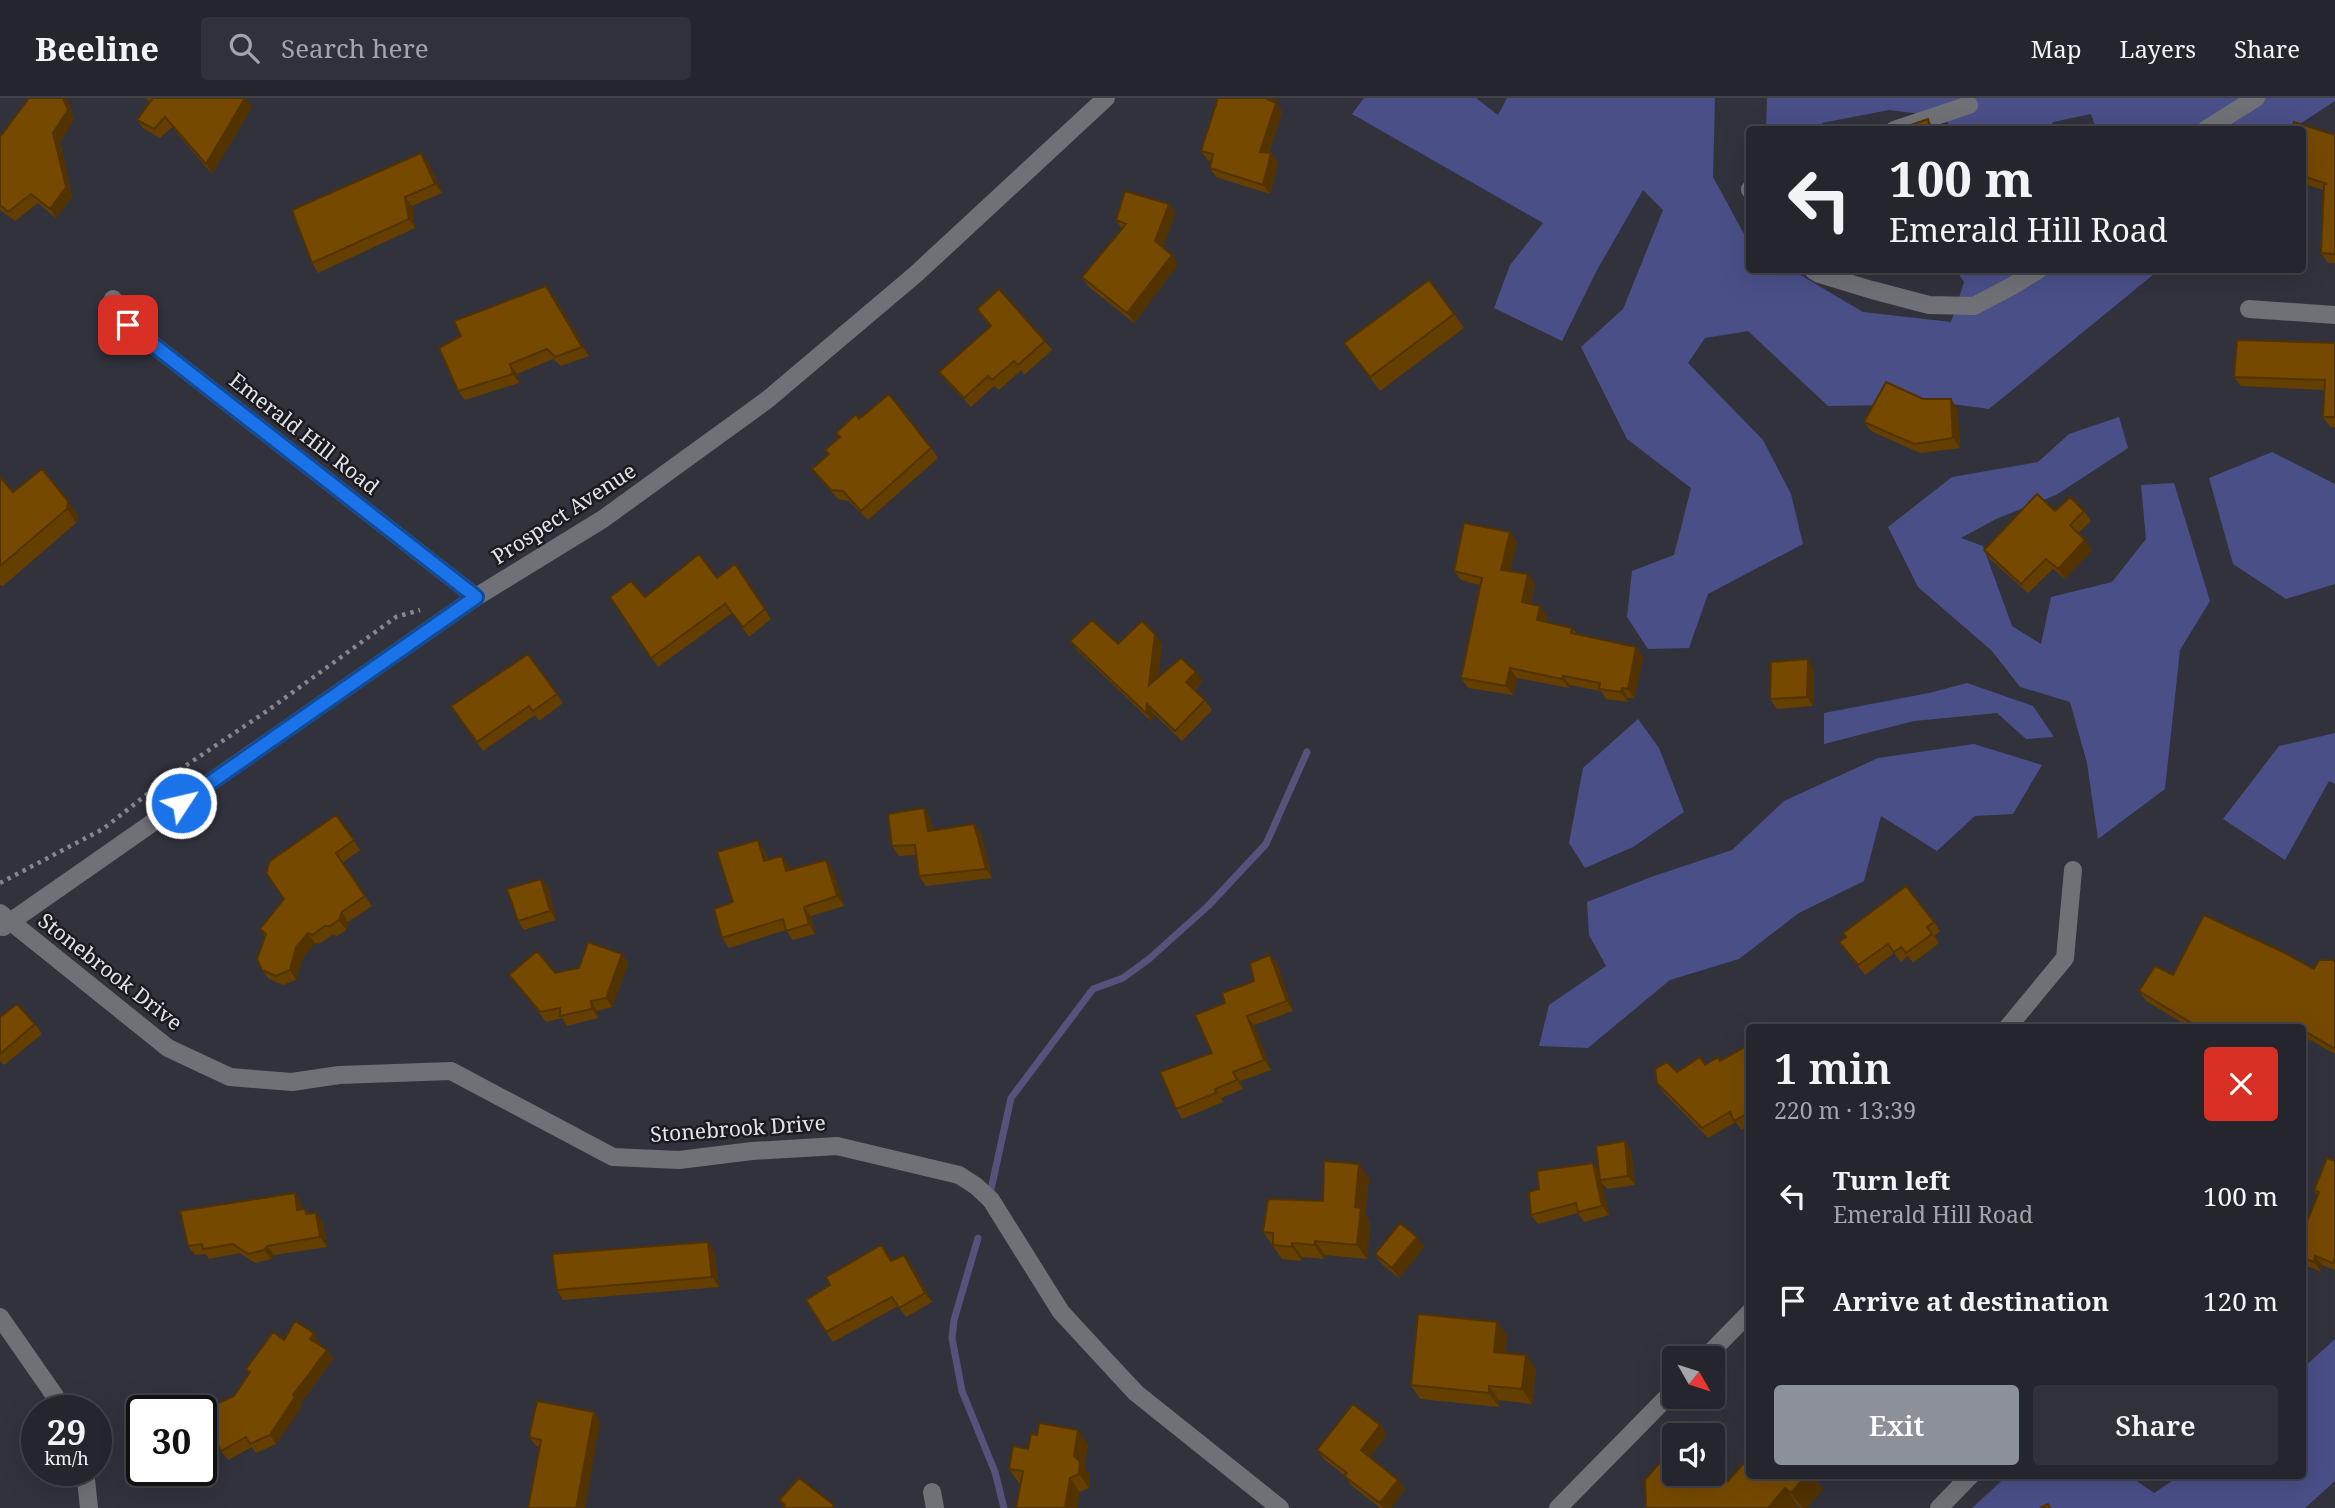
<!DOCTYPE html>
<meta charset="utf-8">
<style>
:root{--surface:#25262d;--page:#313239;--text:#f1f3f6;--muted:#a3a5aa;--line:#424349;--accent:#8c9099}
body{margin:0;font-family:"Noto Serif",serif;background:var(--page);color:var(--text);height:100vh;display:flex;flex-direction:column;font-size:26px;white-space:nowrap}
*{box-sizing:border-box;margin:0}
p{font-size:23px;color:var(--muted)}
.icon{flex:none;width:38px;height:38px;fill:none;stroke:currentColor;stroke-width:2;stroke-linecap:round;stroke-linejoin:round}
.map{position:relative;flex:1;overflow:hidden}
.side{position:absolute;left:1746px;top:926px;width:560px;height:455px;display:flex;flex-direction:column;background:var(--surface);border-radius:7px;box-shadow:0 7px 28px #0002,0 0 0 2px var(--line)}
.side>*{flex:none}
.top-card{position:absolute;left:1746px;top:28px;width:560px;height:147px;border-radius:7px;box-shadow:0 7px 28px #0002,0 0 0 2px var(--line);background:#25262d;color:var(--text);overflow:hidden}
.needle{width:46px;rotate:129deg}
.buttons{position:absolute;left:1662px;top:1248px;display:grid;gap:14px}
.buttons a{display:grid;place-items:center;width:63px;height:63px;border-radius:7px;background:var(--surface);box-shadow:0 7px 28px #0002,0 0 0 2px var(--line);font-size:35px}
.speed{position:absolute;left:21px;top:1297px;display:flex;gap:14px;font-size:35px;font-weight:700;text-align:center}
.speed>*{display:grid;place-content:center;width:91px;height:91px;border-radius:50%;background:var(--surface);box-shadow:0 7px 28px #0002,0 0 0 2px var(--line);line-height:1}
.speed small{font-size:18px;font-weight:400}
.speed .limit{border:4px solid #111;border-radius:10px;background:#fff;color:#111}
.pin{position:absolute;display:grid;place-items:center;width:60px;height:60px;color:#fff;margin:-30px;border-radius:14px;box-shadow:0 4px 10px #0006}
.me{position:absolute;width:77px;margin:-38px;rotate:55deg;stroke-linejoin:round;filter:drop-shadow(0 0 5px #0008)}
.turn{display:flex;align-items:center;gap:24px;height:147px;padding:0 28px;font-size:32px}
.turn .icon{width:91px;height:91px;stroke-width:2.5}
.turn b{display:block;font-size:49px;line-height:60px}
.round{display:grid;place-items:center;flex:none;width:74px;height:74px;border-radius:7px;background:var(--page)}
.head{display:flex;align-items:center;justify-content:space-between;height:119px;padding:0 28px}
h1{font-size:42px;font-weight:600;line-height:52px}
.button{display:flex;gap:14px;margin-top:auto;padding:14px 28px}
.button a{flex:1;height:80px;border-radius:7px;background:var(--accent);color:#fff;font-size:28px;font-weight:600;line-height:80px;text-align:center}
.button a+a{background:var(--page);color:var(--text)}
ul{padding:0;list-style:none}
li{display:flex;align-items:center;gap:21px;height:105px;padding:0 28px}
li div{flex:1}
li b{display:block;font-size:26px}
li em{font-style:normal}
header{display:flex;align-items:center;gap:42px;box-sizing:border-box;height:98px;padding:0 35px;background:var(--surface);border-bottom:2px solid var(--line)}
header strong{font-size:33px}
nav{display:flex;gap:38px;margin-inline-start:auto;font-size:24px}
.search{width:490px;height:63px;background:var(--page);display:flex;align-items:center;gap:18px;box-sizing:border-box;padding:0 24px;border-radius:7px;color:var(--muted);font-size:26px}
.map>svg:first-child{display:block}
</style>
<header>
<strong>Beeline</strong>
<div class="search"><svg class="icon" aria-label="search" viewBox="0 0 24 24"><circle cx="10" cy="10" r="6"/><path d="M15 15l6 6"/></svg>Search here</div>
<nav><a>Map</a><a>Layers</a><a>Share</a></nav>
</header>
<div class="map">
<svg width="2335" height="1410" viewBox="0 0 2335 1410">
<rect width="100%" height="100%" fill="#31323c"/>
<path fill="#4a4f88" d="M1364,0H1476L1498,17L1507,0H1715L1713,79L1750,147V172H1792L1863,214L1951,224L1964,184L1956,172H2159L1989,311L1952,306L1828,308L1748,233L1705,240L1688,265L1763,342L1791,396L1803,446L1708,496L1689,550L1648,551L1627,519L1632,473L1674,457L1691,390L1627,341L1581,249L1623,211L1663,112L1643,92L1597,172L1562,243L1494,210L1510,167L1543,125L1352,16Z
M1767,0H2335V3L2292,31H2096L2091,16L2053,24L2049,31L1950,32L1946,19L1889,12L1822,25L1825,31L1766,32Z
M2119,319L2128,350L2056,397L1996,421L1961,440L1983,448L2012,528L2041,546L2051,499L2112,484L2146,441L2141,387L2174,385L2210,503L2180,552L2165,691L2098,741L2087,665L2070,604L2020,589L1992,553L1918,489L1888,429L1952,379L2038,364L2069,336Z
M2272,354L2335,386V486L2286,501L2233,466L2209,380Z
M1967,585L2033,608L2054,639L2026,641L1997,615L1914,623L1824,646V615L1929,595Z
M1638,621L1659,650L1684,714L1633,749L1585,770L1569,745L1583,670Z
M2335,635V686L2329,683L2285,762L2223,721L2279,648Z
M1974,646L2042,667L2013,716L1975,718L1937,753L1881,718L1864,783L1799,815L1739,861L1670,882L1588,950L1539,948L1549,907L1606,868L1589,837L1587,804L1651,779L1732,752L1784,703L1878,660Z
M2335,1241V1383L2305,1410H1972L2008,1377H2128L2154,1395L2181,1377H2303V1270Z"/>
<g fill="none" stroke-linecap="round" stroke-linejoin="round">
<path stroke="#55537b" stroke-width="7" d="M990,1096L1011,1000L1093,891L1123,880L1149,861L1208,808L1266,746L1307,654
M978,1140L954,1222L952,1240L962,1293L995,1374L1004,1410"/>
<path stroke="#85868e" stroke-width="4.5" stroke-dasharray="3.5 5" stroke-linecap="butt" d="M0,785L103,731L169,679L267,613L396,519L420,512"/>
<path stroke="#707176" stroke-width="18" d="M1894,32L1969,7
M2205,32L2256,0
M1750,91V92
M1813,172L1819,176L1872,192L1929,207L1974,208L2012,188L2038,172
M113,201L128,227L476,499
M2249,211L2335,217
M0,815L168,950L230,979L292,984L339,977L451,973L613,1059L679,1062L752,1053L837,1048L959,1077L976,1088L991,1102L1061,1214L1109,1266L1136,1295L1280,1410
M3,829L476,499L603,421L767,302L916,176L1106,0
M2008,929L2065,860L2073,772
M0,1219L55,1298L61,1312
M1705,1260L1750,1214
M85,1372L89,1410
M932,1394L935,1410
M1558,1410L1675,1291
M1939,1410L1971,1377"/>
</g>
<path fill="#653f00" d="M27,0H67L74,21L60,44L72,99L56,120L38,105L15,123L0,112V39L28,1Z
M146,0H245L252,9L212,76L172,29L160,40L144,31L137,22L150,5Z
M1276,5L1282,14L1269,55H1271L1278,64L1270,96L1216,79L1210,70L1211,63L1208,62L1201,53Z
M2303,32L2335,37V165H2328L2321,155L2324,92L2303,86Z
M428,64L442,95L412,108L415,130L318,175L312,165Z
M1169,106L1175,115L1163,149L1178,166L1134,225L1089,189L1082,179L1122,131L1116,122Z
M553,197L589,258L561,268L553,261L517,276L519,285L465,302L458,293Z
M977,211L1045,243L1052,252L1024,277L1021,272L999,292L994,288L971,309L946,283L939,274L990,229Z
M1454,216L1464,230L1380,293L1344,245Z
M2335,245V329H2330L2323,319L2324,292L2241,288L2234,279Z
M1923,301L1957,310L1960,350L1920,355L1871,333L1864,324Z
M859,321L931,350L938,360L868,422L849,403L838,401L819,380L812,371L828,356L825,352L839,340L836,335Z
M42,371L78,417L76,425L3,488L0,487V379L13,394Z
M2055,413H2084L2091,423L2078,435L2092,452L2065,481L2053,471L2028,495L1990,461L1984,452Z
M1517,444L1509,473L1535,486L1530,506L1547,518L1546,524L1572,530L1577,536L1643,559L1634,600H1628V604L1606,601L1601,593L1570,587L1569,590L1517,580L1513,597L1468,590L1461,580L1480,487L1461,482L1454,473Z
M735,466L771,521L749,539L732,515L658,569L610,499H645L717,480Z
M1070,543L1118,546H1162L1158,579L1196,574L1202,583L1195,592L1205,602L1212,612L1182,643L1153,615L1152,624L1077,552Z
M528,556L563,605L539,623L535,617L483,653L451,608Z
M1814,571L1813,608L1777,611L1770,601Z
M924,710L930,720L933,732L974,726L981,736L992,780L926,788L919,778L916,757L899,758L892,748Z
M336,717L360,752L342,765L372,808L348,824L346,832L337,838L332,837L319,846L315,845L303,859L296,882L283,887L269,881L262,872L265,839L260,831L284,801Z
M764,752L768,762L789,767L790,772H833L844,808L811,818L815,836L793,842L786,832L729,850L722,840L733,804Z
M541,781L548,790L556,822L524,832L518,823Z
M1934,824L1940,833L1934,838L1939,845L1913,865L1908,858L1901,864L1894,855L1865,877L1839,844Z
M622,856L628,865L612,909L597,913L598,920L567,928L562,920L546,924L509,877L555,875L579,870Z
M2335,864V956L2303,938V929H2189L2146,903L2139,893L2173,877L2314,871Z
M1277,866L1293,913L1254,927L1271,972L1240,983L1243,991L1221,1000L1223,1004L1182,1021L1176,1011L1212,955L1254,883Z
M0,919L35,926L42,936L4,967L0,963Z
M1750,946V1027L1741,1032L1736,1024L1708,1040L1664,995L1657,985L1677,974L1720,963Z
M1631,1053L1635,1087L1607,1091L1602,1085L1609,1117L1584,1124L1578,1115L1538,1126L1531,1117L1539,1091L1593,1065L1599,1074Z
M2335,1063V1172L2322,1167L2321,1174L2303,1166V1133L2317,1097L2314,1092Z
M1359,1066L1369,1081L1365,1116L1370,1124L1367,1161L1325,1157L1324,1161L1302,1159V1163L1282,1161L1263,1134L1323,1103Z
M301,1104L302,1111H305L309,1116L323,1124L327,1149L274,1157L271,1161L255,1165L240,1155L209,1161L206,1156L195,1157L188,1148Z
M708,1144L714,1154L719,1189L563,1202L557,1192Z
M1424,1149L1399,1180L1382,1166L1375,1156Z
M904,1157L911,1166L932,1204L906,1219L898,1208L833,1244L826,1234L830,1187Z
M1497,1224L1507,1238L1505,1255L1526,1257L1536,1271L1532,1306L1499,1302V1309L1420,1301L1411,1287Z
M314,1235L320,1245L319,1247L327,1252L333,1261L300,1306L302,1308L276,1346L256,1355L252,1349L228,1362L221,1353L234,1298L249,1276L246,1271L284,1242Z
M594,1314L600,1324L540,1349L536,1348L529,1339Z
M1380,1327L1387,1337L1369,1359L1405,1391L1391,1410H1380L1351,1387L1345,1378L1324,1361L1317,1352Z
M1088,1346L1084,1369L1090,1378L1089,1390L1080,1394L1019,1385L1009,1371L1028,1351Z
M1675,1376L1728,1383L1823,1391L1807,1410H1800L1798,1408Z"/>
<path fill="#523300" d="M63,0H67L74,21L60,44L72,99L56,120L50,111L53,35Z
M245,0L252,9L212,76L206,66Z
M1267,0H1277L1276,5L1282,14L1266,63L1260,54Z
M1928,21L1934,31L1935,32H1930Z
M421,55L428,64L442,95L435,86Z
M1271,55L1278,64L1270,96L1263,87Z
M405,99L412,108L415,130L409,121Z
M1169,106L1175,115L1162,153L1155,143Z
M1172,157L1178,166L1134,225L1127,215Z
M546,188L553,197L589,258L582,249Z
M510,266L517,276L519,285L513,276Z
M1951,301L1957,310L1960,350L1953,340Z
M68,403L78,417L76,425L67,411Z
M1510,434L1517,444L1508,481L1501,472Z
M2085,442L2092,452L2065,481L2058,471Z
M1528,476L1535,486L1528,514L1522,504Z
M1540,508L1547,518L1544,532L1537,522Z
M1155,536L1162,546L1156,596L1149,587Z
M1636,549L1643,559L1634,600L1628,591Z
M1808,561L1814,571L1813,608L1807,599Z
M1510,570L1517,580L1513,597L1506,588Z
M1196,574L1202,583L1193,593L1186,584Z
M1563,578L1570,587L1569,590L1562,581Z
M1622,590L1628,600V604L1621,594Z
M1147,606L1153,615L1152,624L1146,615Z
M924,710L930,720L935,742L928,733Z
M974,726L981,736L992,780L986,771Z
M758,742L764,752L771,773L764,763Z
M782,758L789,767L793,783L786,773Z
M826,762L833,772L844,808L837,798Z
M541,781L548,790L556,822L550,813Z
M804,809L811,818L815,836L809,826Z
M342,814L348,824L346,832L339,822Z
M308,835L315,845L303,859L296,882L290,872L296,849Z
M622,856L628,865L612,909L606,900Z
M1270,857L1277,866L1293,913L1287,903Z
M591,903L597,913L598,920L592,911Z
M1247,918L1254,927L1271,972L1264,962Z
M1233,974L1240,983L1243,991L1237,982Z
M1625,1043L1631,1053L1635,1087L1628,1078Z
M1593,1065L1600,1075V1082L1602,1085L1609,1117L1602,1108Z
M1359,1066L1369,1081L1365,1116L1370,1124L1367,1161L1357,1147L1355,1109Z
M295,1095L301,1104L303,1122L297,1112Z
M316,1115L323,1124L327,1149L320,1139Z
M1417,1139L1424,1149L1399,1180L1392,1170Z
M1315,1143L1325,1157L1324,1161L1314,1147Z
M708,1144L714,1154L719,1189L712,1179Z
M1292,1145L1302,1159V1163L1292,1149Z
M267,1148L274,1157L271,1161L264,1152Z
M904,1157L911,1166L932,1204L925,1195Z
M2315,1158L2322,1167L2321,1174L2314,1164Z
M1497,1224L1507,1238L1504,1268L1494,1254Z
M314,1235L320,1245L317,1250L310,1241Z
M327,1252L333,1261L300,1306L302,1308L276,1346L270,1337L293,1297Z
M1526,1257L1536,1271L1532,1306L1522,1291Z
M1489,1288L1499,1302V1309L1489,1295Z
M594,1314L600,1324L585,1410H576Z
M1380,1327L1387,1337L1367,1362L1361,1352Z
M1078,1332L1088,1346L1084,1369L1090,1378L1089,1390L1079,1376L1074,1358Z
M1806,1377H1813L1823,1391L1807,1410H1802L1791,1395Z
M1070,1380L1080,1394L1077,1410H1065Z
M1398,1382L1405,1391L1391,1410H1383L1380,1405Z
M1785,1390L1798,1408L1796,1410H1768Z"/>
<path fill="#754900" stroke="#523300" stroke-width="2" d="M29,0H63L68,12L53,35L66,89L50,111L31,96L8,114L0,107V39Z
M153,0H245L206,66L165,19L154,31L137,22Z
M1218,0H1267V1L1276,5L1260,54L1271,55L1263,87L1210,70L1213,56L1201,53Z
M1928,21L1930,32H1896Z
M2294,24L2335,37V156L2321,155L2324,86H2327L2303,78V32H2291Z
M421,55L435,86L405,99L409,121L312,165L292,112Z
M1125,93L1169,106L1155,143L1172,157L1127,215L1082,179L1126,126L1116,122Z
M1429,182L1454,216L1370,279L1344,245Z
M546,188L582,249L555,259L547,251L510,266L513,276L458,293L439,250L461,238L454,223Z
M999,191L1045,243L1018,267L1014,263L992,282L988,278L964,300L939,274L991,228L977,211Z
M2237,242L2335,245V319H2323L2325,282L2234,279Z
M1886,284L1923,301H1951L1953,340L1914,346L1864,324Z
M889,296L931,350L861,413L843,393L831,392L812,371L829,356L825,352L840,339L836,335L856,316L859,321Z
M42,371L68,403L67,411L0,468V379L13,394Z
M2037,396L2055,413L2070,399L2084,413L2070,427L2085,442L2058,471L2046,461L2021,486L1984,452Z
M1464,425L1510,434L1501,472L1528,476L1522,504L1540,508L1537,522L1572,530L1571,535L1636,549L1628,591L1622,590L1621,594L1599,591L1600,585L1563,578L1562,581L1510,570L1506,588L1461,580L1482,480L1454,473Z
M699,456L717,480L735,466L765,511L743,529L725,506L651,560L610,499L631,483L645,499Z
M1092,522L1118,546L1142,523L1155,536L1149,587L1181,560L1196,574L1186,584L1205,602L1175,633L1147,606L1146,615L1070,543Z
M528,556L557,596L533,613L529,608L477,644L451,608Z
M1808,561L1807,599L1770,601L1771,564Z
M924,710L928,733L974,726L986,771L919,778L915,747L892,748L888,716Z
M336,717L354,742L336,755L365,798L342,814L339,822L330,828H325L312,837L308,835L296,849L290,872L276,878L262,872L257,861L266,836L260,831L284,801L266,775L270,763Z
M758,742L764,763L782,758L786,773L826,762L837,798L804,809L809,826L786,833L783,821L722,840L714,811L733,804L717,754Z
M541,781L550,813L518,823L507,791Z
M1906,788L1934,824L1927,829L1932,836L1906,855L1901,849L1894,854L1888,846L1858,867L1839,844L1846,839L1843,835Z
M2204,817L2285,855L2314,871L2319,862H2332L2335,864V951L2303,932V929H2298L2292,926L2289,929H2198L2139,893L2155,868L2173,877Z
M588,844L622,856L606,900L591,903L592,911L560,918V910L540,914L509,877L537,853L555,875L579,870Z
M1270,857L1287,903L1247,918L1264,962L1233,974L1237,982L1215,991L1216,995L1176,1011L1160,974L1212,955L1195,917L1225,905L1222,895L1254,883L1250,865Z
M17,906L35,926L0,956V919Z
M1750,946V1014L1734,1023L1730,1014L1702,1030L1657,985L1655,971L1667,964L1677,974L1700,959L1705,967L1718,959L1720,963Z
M1625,1043L1628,1078L1600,1082L1596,1048Z
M2327,1060L2335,1063V1160L2333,1165L2315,1158L2314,1164L2303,1160V1133L2319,1094L2314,1092Z
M1324,1063L1359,1066L1355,1109L1361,1110L1357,1147L1315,1143L1314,1147L1292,1145V1149L1273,1147V1135L1263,1134L1268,1101L1323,1103Z
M1593,1065L1602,1108L1578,1114L1576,1105L1531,1117L1529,1094L1539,1091L1537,1073Z
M295,1095L297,1112L305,1111L306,1116L316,1115L320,1139L267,1148L264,1152L248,1156L233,1146L203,1151L202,1146L188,1148L180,1113Z
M1400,1125L1417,1139L1392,1170L1375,1156Z
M708,1144L712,1179L557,1192L552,1156Z
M881,1147L891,1163L904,1157L925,1195L899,1210L892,1199L826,1234L806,1202L830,1187L826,1179Z
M1418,1216L1497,1224L1494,1254L1526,1257L1522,1291L1489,1288V1295L1411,1287Z
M295,1223L314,1235L310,1241L327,1252L293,1297L295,1299L270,1337L250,1346L246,1339L221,1353L201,1313L234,1298L250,1274L246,1271L273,1234L284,1242Z
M537,1303L594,1314L576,1410H528L541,1342L529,1339Z
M1353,1306L1380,1327L1361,1352L1398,1382L1380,1405L1344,1378L1347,1375L1317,1352Z
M1039,1325L1078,1332L1074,1358L1080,1364L1079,1376L1070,1380L1065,1410H1016L1023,1373L1009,1371L1013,1348L1028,1351L1031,1336L1037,1337Z
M1671,1351L1675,1354V1376H1713V1370L1728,1383L1750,1358V1377H1806L1791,1395L1785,1390L1768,1410H1646L1645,1382Z
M799,1380L834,1407L832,1410H782L785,1407L779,1402Z
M2048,1406L2050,1410H2040Z"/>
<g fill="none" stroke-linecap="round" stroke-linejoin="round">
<g stroke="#114b97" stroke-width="18">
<path id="route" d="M128,227L476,499L181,705"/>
</g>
<use href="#route" stroke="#1a73e8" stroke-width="12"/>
</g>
<g text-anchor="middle" stroke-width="5" stroke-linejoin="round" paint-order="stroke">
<g font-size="21" fill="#e3e4ea" stroke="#1a1a1f">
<text transform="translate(304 336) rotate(38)" y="7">Emerald Hill Road</text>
<text transform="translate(564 416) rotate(-33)" y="7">Prospect Avenue</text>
<text transform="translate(110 874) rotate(38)" y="7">Stonebrook Drive</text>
<text transform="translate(738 1031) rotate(-4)" y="7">Stonebrook Drive</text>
</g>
</g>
</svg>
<div class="buttons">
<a><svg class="needle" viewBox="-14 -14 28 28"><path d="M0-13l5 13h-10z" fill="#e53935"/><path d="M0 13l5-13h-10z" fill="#a3a5aa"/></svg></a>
<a><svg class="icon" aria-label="sound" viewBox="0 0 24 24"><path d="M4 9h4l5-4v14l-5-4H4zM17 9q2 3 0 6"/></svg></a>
</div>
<div class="speed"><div>29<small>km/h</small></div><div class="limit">30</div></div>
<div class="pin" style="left:128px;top:227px;background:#d93025"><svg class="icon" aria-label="arrive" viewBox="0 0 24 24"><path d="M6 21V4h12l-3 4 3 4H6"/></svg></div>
<svg class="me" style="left:181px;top:705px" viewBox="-20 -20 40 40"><circle r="17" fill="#1a73e8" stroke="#fff" stroke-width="3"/><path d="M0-11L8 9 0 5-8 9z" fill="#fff"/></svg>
<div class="top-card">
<div class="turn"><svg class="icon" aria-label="left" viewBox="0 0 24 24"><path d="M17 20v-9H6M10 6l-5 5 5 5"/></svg><div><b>100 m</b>Emerald Hill Road</div></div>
</div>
<section class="side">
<div class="head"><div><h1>1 min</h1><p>220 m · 13:39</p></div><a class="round" style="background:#d93025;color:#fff"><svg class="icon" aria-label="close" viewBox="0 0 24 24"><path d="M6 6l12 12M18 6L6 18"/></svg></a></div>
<ul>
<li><svg class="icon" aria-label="left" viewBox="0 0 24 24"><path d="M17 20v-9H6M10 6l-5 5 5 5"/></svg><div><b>Turn left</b><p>Emerald Hill Road</p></div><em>100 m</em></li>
<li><svg class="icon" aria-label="arrive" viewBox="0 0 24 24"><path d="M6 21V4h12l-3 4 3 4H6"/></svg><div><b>Arrive at destination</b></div><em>120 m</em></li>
</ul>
<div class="button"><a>Exit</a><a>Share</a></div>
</section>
</div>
